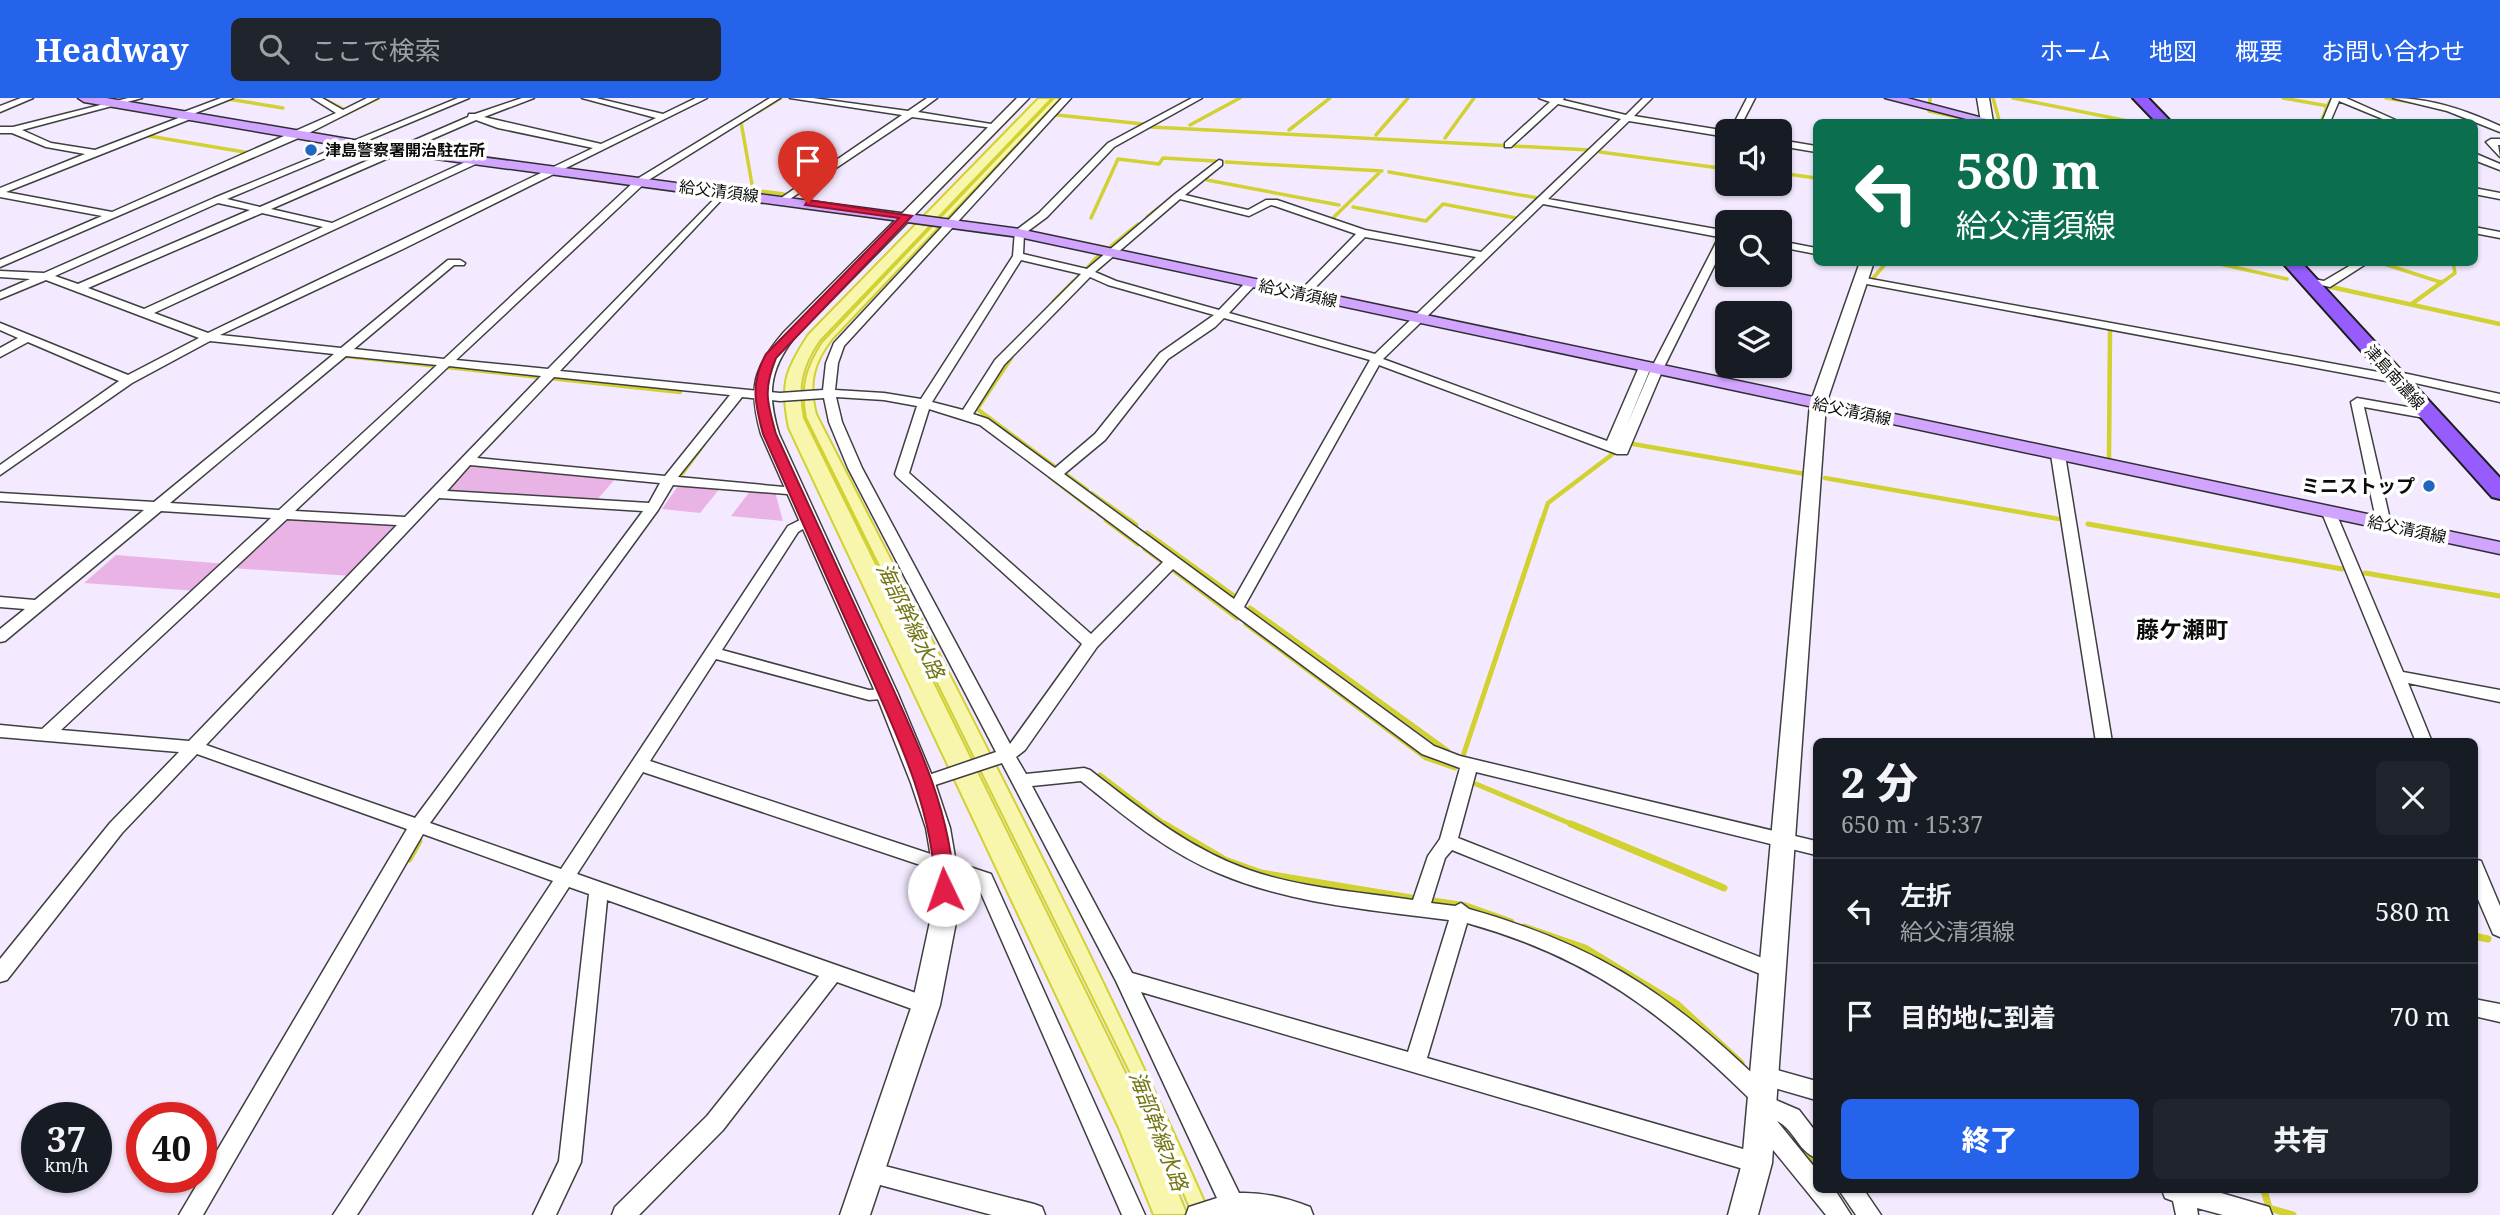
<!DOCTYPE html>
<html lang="ja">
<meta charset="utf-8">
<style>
:root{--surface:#171b24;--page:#20242c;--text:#f1f3f6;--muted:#9ea1a6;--line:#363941;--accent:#2563eb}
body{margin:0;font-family:"Noto Serif","Noto Sans JP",serif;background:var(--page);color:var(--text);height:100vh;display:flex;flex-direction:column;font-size:26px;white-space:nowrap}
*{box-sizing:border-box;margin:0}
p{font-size:23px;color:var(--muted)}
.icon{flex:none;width:38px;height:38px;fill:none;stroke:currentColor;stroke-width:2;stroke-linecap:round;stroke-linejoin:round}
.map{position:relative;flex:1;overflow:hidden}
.drawer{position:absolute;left:1813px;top:640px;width:665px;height:455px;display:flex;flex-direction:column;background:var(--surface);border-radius:10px;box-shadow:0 2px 5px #0004}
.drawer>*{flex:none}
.top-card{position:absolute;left:1813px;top:21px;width:665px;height:147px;border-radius:10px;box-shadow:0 2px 5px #0004;background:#0b6e4f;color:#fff;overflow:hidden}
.controls{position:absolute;left:1715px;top:21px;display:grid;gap:14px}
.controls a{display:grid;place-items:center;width:77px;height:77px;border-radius:10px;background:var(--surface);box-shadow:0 2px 5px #0004;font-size:35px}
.speed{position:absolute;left:21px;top:1004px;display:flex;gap:14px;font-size:35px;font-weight:700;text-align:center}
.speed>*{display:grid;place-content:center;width:91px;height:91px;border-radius:50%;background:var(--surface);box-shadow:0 2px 5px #0004;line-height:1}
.speed small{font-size:18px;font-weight:400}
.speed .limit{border:10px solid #d22;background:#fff;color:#111}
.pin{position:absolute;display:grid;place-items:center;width:60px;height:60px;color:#fff;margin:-72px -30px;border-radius:50% 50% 50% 0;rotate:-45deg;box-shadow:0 0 7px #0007}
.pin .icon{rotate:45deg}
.me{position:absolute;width:77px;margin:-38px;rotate:357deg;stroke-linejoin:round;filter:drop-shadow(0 0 5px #0008)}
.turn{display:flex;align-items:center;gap:24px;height:147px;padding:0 28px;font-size:32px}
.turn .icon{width:91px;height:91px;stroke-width:2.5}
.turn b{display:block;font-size:49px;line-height:60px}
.round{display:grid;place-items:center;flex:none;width:74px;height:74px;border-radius:10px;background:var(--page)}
.overview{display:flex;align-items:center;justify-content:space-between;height:119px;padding:0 28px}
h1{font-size:42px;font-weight:800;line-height:52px}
.cta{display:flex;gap:14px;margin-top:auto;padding:14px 28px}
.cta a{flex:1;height:80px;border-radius:10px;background:var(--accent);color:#fff;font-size:28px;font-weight:800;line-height:80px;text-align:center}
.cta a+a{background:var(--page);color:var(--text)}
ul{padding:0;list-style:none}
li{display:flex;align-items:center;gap:21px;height:105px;padding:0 28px;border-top:2px solid var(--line)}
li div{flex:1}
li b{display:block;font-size:26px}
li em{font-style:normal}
header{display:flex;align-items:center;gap:42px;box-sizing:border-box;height:98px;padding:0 35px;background:var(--accent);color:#fff}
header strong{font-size:33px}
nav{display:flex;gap:38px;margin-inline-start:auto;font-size:24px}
.search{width:490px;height:63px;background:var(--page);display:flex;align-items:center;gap:18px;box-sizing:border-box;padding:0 24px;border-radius:10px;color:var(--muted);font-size:26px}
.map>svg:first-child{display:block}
</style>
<header>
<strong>Headway</strong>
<div class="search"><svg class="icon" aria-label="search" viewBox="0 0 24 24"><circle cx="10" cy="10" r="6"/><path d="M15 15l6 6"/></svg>ここで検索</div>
<nav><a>ホーム</a><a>地図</a><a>概要</a><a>お問い合わせ</a></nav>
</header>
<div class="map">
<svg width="2500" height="1117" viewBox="0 0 2500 1117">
<rect width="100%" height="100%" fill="#f3eaff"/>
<path fill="#eab3e5" d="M472,366L616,380L596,403L445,395Z
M680,385L721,389L700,415L662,411Z
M751,392L775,394L783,423L731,418Z
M289,419L398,426L352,478L231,470L282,422Z
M116,457L227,466L198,493L84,485Z"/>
<path fill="#f8f6ad" stroke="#d1d132" stroke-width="2" d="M1038,0H1052L820,243C802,269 798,290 804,320L1144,1011L1188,1117H1153L1118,1030L788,330C779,287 784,272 808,236Z
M1054,0H1061L833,241C814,265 809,286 817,316C952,581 1092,845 1211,1117H1192L1147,1010L806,320C800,290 805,270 822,244Z"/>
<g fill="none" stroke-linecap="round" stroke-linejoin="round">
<path stroke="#d1d132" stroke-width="3.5" d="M322,0L345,12
M1930,0V6
M1993,0L1999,22
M2013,0L2133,24
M2283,0L2328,8
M2386,0L2410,4
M228,1L283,10
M2326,10L2332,0
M1929,13L1961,20L1957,24
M758,14L781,0
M346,16L379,0
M1057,17L1143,26
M747,21L741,24L753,92L784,96
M2321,24L2326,12
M1190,27L1240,0
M1151,29L1590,52
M1289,32L1330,0
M143,37L250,55
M1376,37L1408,0
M1445,40L1474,0
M1600,54L1727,71
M1226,64L1382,73
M1389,74L1538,100
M1780,75L1816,80
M1207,82L1339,107
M1353,109L1426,123L1443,106L1516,120
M1147,119L1161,108
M1091,120L1118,61L1159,66L1163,60L1215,63
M1333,120L1379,75
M1111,148L1138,126
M1712,153L1719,138
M2211,164L2287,181
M2378,164L2440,184
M1086,171L1098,158
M1874,179L1887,164
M1071,186L1081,176
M2440,186L2455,175L2453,164"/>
<path stroke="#d1d132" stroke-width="4.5" d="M2331,189L2500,226
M1054,203L1073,184
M2413,205L2442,184
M1011,260L977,311L1055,369
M339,262L346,258L680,294
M1633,346L1805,376
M2109,361L2110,231
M1064,375L1087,392
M1050,379L1092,411
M1825,380L2059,421
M678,381L703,347
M1091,395L1131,423
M1099,416L1109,423
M1542,423L1548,405L1614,355"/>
<path stroke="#d1d132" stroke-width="5" d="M1106,422L1138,446
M1129,422L1136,427
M2088,426L2342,471
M1147,435L1234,498
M1145,451L1163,464
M1172,471L1237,520
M2365,475L2500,498
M1250,510L1448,653
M1246,526L1426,660L1455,670
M1463,658L1542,422
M1100,677L1167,728
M1476,686L1576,728"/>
<path stroke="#d1d132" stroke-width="7" d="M1164,726L1225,762L1261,775L1411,800
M1571,726L1724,790
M409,761L419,743
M1433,803L1466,808L1511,824
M1524,829L1585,850L1677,906L1741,965
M2474,838L2488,841
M1807,1053L1816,1064
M2264,1092L2269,1110L2293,1117"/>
<g stroke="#3f3f3f" stroke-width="3">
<path id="minor" d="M21,0H33L0,14V8Z
M128,0H142L22,32L51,45L95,52L181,19V15L221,0H233L193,16V20L6,94L112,114L336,15L312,0H322L343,12L367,0H378L303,38L0,169V162L102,118L0,99V90L85,56L46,49L12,35H0V29H13Z
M458,0H469L227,101L260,109L468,19L469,16H475L522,0H534L484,19L601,46L656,20L582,0H596L663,16L696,0H707L403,151L220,237L341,250L448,162H460L465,165L464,167H454L354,251L444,261L637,81L770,0H780L647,83L456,262L548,271L724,91L729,94L727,96L560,273L780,295L823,292L826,265L834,245L1062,0H1071L844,248L838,265L835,292L884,295L921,301L1013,158L1015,133L1039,115L1108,45L1192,0H1202L1114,49L1047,119L1024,136L1023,156L1087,171L1175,96L1219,62L1222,63V67L1185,97L1248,112L1266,102H1277L1365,132L1481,154L1621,21L1558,6L1511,49H1505V45L1550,4L1539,0H1564L1563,2L1626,17L1643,0H1652L1634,18L1727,33V39L1629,23L1548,101L1727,133V142L1663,271L1627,356H1617L1379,267L1244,509L1434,648L1460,658L1816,743V757L1476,674L1458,740L1780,867L1783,873L1780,879L1773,881L1452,752L1445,760L1431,805L1455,808L1461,805L1469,811C1590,845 1662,890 1753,976L1756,970L1763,968L1816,983V1002L1764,987L1769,991L1771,1000L1799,1012L1816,1034V1060C1798,1053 1794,1031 1777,1023L1816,1071V1092H1835L1851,1117H1826L1752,1026L1749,1019L1753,1012L1752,1003C1661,914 1591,860 1467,825L1427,960L1757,1055L1765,1058L1768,1065L1765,1072L1757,1075L1141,894L1239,1095C1263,1094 1287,1100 1310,1109L1313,1117H1186L1189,1109L1217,1100L1116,883L1002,665L923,691L917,689L914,685L917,681L996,654L848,370L829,324L824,300L780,303L742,299L678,379L795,390L802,394L800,397L673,387L658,412L430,725L561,771L788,428L804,420H814L816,423L798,434L722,552L869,592L887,591L895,596L893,600L869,602L716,561L650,663L991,776L1145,1117H1122L977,786L643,674L577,776L933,901L936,907L933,913L926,916L837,884L723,1032L639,1117H612L615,1109L707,1018L819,878L607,802L581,1064L556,1117H533L559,1063L589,796L569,789L357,1117H333L553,783L423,736L203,1117H179L407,731L197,656L122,735L7,882L0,884V861L110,725L179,654L0,639V627L42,631L271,420L161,413L5,543L0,544V531L25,511L0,509V499L35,502L144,412L0,403V395L154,404L334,256L210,243L132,285L0,377V367L119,283L28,244L0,259V250L18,240L0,232V225L128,277L199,240L46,182L0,201V194L30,181L0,179V173L44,175L214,100ZM476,22L498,30L593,50L208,235L154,215L480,64V60H474L332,125L271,111ZM1180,101L1249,118L1271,107L1275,108L1356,136L1299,194L1297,196L1303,199L1307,198L1365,139L1476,159L1375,256L1229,215L1255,187V183H1247L1219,212L1116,183L1095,174ZM218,105L250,112L78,186L55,178ZM1543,106L1719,139L1651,271L1627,327L1651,269L1649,266H1641L1639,269L1607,343L1383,261ZM262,115L323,129L144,211L88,190ZM1021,162L1081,176L995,262L963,312L932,304ZM1090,179L1108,187L1214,217L1160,255L1095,336L1055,370L988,321L973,316L1004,267ZM1224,220L1370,262L1234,501L1064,376L1105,342L1168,261L1215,229ZM346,258L437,267L279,412L170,405ZM449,268L541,278L405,419L295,413ZM554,279L730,297L665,378L477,360ZM836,299L884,302L917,308L895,376L897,379L1082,546L1010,646L862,370L842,324ZM929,311L980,327L1163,464L1091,536L909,375ZM470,367L660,385L649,405L447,393ZM439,400L643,413L415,720L206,647ZM287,421L397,427L189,643L61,632ZM1173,471L1422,656L1460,670L1440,741L1428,758L1413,802C1359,794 1301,790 1249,772C1189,751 1139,710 1090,672L1084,670L1026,676L1016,659L1025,652L1097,549ZM1081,683C1123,717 1167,754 1218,775C1290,806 1372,812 1449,822L1408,954L1132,875L1032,688Z
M790,0H813L908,13L927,0H937L918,14L997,27L993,30L912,19L784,105L779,102L781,100L902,17Z
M1747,0H1755L1738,33H1730Z
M2332,0H2346L2400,24H2390L2339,3L2330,24H2322Z
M2393,0C2430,0 2466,12 2500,28V34L2447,13Z
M2491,41H2500V47H2498L2500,59L2486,44Z
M1780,42L1816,48V54L1780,48Z
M2474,55L2500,66V72L2474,62Z
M2474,90L2500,95V101L2474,96Z
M2474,129L2500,134V140L2474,135Z
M1780,143L1816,150V156L1780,149Z
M2356,164H2369L2330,189L2303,183L2308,180L2324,183Z
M1860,179L2389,276L2394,273L2500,296V304L2402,282L2397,285L1856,184V180Z
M2357,300L2430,313L2436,317L2430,321L2364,309L2391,426L2384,430L2377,426L2351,304Z
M2058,353L2065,357L2112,644H2096L2051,357Z
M2329,411L2336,415L2403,574L2500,592V604L2408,585L2432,644H2416L2322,415Z
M2474,761L2481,763L2500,808V839L2493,836L2474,792Z
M2474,901L2500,906V924L2474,918Z
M869,1064L1034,1106L1042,1109L1045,1117H992L869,1084L861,1081L858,1074L861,1067Z
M1839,1092H1864L1881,1117H1856Z
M2162,1092H2211L2269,1109L2272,1117H2223L2197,1110L2198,1117H2176L2173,1103L2165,1100Z"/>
</g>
<g stroke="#3f3f3f" stroke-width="3">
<path id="tertiary" d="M1017,0H1029L794,240C769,272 767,297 779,336L898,596L935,685L950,730L956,765L957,819L940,907L870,1117H840L912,907L931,819L932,765L926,730L911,685L876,596L761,336C748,290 753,270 784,234Z
M1977,0H1989L1993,24H1981Z
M1860,164H1874L1826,306L1772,1065L1758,1117H1728L1742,1065L1810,306Z"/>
</g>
<g stroke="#2e2e2e" stroke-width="3">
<path id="secondary" d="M78,0H106L354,42L1019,131L2500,444V456L1019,139L354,50L84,4Z
M1885,0H1907L1998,24H1978Z"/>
</g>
<g stroke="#1d1d1d" stroke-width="4">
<path id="primary" d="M2133,0H2148L2171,24H2156Z
M2282,164H2301L2500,380V401L2492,399Z"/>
</g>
<use href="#minor" fill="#fff" fill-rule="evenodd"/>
<use href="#tertiary" fill="#fff" fill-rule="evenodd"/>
<use href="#secondary" fill="#d1a5ff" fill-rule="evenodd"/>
<use href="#primary" fill="#965cfd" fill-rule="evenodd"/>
</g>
<path fill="#e11d48" stroke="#92132f" stroke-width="2" d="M808,102L912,118L776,260C763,292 767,304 776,336C808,406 840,476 872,545C907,623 952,706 954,792L944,799L935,792C934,706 890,623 856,545C825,476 794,406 763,336C755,306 750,285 766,256L899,120L805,107Z"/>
<g fill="#2067bf" stroke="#fff" stroke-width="2.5">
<circle cx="311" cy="52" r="7"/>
<circle cx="2429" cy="388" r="7"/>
</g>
<g text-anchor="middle" stroke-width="7" stroke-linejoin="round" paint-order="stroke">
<g font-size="16" font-weight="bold" fill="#0c0c0c" stroke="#fff" text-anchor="start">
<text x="325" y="58">津島警察署開治駐在所</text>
</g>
<g font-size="16" fill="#0c0c0c" stroke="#fff">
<text transform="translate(719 93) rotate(7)" y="6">給父清須線</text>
<text transform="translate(1298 195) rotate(12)" y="6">給父清須線</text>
<text transform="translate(2395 279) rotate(48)" y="6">津島南濃線</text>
<text transform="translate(1852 313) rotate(12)" y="6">給父清須線</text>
<text transform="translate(2407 431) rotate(12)" y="6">給父清須線</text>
</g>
<g font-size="19" font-weight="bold" fill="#0c0c0c" stroke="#fff" text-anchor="end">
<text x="2415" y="395">ミニストップ</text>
</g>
<g font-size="21" font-style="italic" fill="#727612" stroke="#fff">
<text transform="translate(910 523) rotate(64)" y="7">海部幹線水路</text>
<text transform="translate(1158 1033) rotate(69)" y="7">海部幹線水路</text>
</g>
<g font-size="23" font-weight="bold" fill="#0c0c0c" stroke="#fff">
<text x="2182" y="540">藤ケ瀬町</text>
</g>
</g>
</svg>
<div class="controls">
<a><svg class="icon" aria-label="sound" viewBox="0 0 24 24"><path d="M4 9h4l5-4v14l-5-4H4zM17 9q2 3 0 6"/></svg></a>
<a><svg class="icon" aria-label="search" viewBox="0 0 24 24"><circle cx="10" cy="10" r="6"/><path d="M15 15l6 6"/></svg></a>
<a><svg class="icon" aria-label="layers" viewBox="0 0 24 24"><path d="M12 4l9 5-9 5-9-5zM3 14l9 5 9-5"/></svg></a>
</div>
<div class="speed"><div>37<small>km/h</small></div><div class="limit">40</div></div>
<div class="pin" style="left:808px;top:105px;background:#d93025"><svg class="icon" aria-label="arrive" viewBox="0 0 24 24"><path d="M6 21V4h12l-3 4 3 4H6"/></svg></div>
<svg class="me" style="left:944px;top:792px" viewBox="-20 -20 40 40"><circle r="19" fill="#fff"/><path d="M0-13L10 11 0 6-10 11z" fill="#e11d48"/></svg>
<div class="top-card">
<div class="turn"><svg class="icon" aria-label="left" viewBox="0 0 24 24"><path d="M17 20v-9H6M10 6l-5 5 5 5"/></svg><div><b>580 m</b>給父清須線</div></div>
</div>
<section class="drawer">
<div class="overview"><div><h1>2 分</h1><p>650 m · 15:37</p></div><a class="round"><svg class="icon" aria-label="close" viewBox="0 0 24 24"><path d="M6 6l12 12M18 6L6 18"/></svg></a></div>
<ul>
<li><svg class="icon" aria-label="left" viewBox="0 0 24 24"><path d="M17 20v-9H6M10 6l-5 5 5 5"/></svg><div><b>左折</b><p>給父清須線</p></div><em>580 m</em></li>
<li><svg class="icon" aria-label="arrive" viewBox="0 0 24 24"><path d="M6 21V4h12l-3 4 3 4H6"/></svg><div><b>目的地に到着</b></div><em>70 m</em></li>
</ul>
<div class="cta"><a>終了</a><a>共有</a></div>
</section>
</div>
